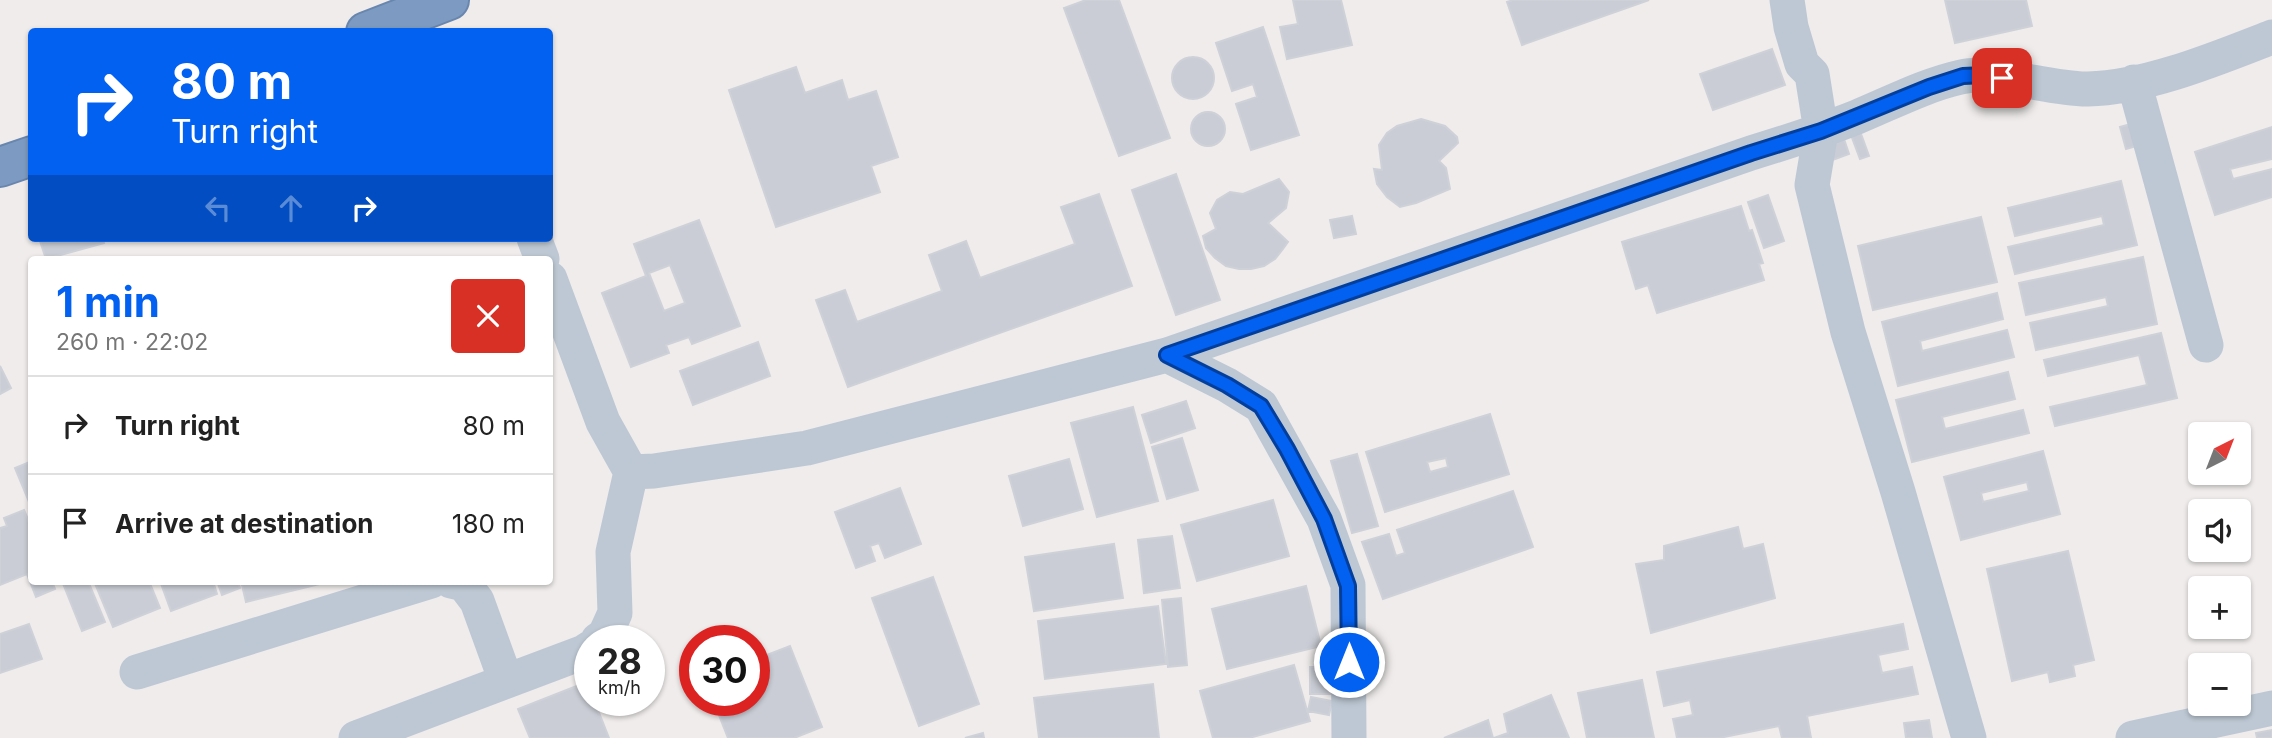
<!DOCTYPE html>
<meta charset="utf-8">
<style>
:root{--surface:#fff;--page:#f6f6f6;--text:#222;--muted:#767676;--line:#e0e0e0;--accent:#0361f2}
body{margin:0;font-family:Inter,sans-serif;background:var(--page);color:var(--text);height:100vh;display:flex;flex-direction:column;font-size:26px;white-space:nowrap}
*{box-sizing:border-box;margin:0}
p{font-size:23px;color:var(--muted)}
.icon{flex:none;width:38px;height:38px;fill:none;stroke:currentColor;stroke-width:2;stroke-linecap:round;stroke-linejoin:round}
.map{position:relative;flex:1;overflow:hidden}
.panel{position:absolute;left:28px;top:256px;width:525px;height:329px;display:flex;flex-direction:column;background:var(--surface);border-radius:7px;box-shadow:0 2px 5px #0004}
.panel>*{flex:none}
.banner{position:absolute;left:28px;top:28px;width:525px;height:214px;border-radius:7px;box-shadow:0 2px 5px #0004;background:#0361f2;color:#fff;overflow:hidden}
.needle{width:46px;rotate:42deg}
.fabs{position:absolute;left:2188px;top:422px;display:grid;gap:14px}
.fabs a{display:grid;place-items:center;width:63px;height:63px;border-radius:7px;background:var(--surface);box-shadow:0 2px 5px #0004;font-size:35px}
.speed{position:absolute;left:574px;top:625px;display:flex;gap:14px;font-size:35px;font-weight:700;text-align:center}
.speed>*{display:grid;place-content:center;width:91px;height:91px;border-radius:50%;background:var(--surface);box-shadow:0 2px 5px #0004;line-height:1}
.speed small{font-size:18px;font-weight:400}
.speed .limit{border:10px solid #d22;background:#fff;color:#111}
.pin{position:absolute;display:grid;place-items:center;width:60px;height:60px;color:#fff;margin:-30px;border-radius:14px;box-shadow:0 4px 10px #0006}
.me{position:absolute;width:77px;margin:-38px;rotate:0deg;stroke-linejoin:round;filter:drop-shadow(0 0 5px #0008)}
.turn{display:flex;align-items:center;gap:24px;height:147px;padding:0 28px;font-size:32px}
.turn .icon{width:91px;height:91px;stroke-width:2.5}
.turn b{display:block;font-size:49px;line-height:60px}
.lanes{display:flex;align-items:center;height:66px;padding:0 28px;background:#0003;justify-content:center;gap:35px;direction:ltr}
.lanes .off{opacity:.35}
.round{display:grid;place-items:center;flex:none;width:74px;height:74px;border-radius:7px;background:var(--page)}
.summary{display:flex;align-items:center;justify-content:space-between;height:119px;padding:0 28px}
h1{font-size:42px;font-weight:700;line-height:52px;color:var(--accent)}
ul{padding:0;list-style:none}
li{display:flex;align-items:center;gap:21px;height:98px;padding:0 28px;border-top:2px solid var(--line)}
li div{flex:1}
li b{display:block;font-size:26px}
li em{font-style:normal}
.map>svg:first-child{display:block}
</style>
<div class="map">
<svg width="2272" height="738" viewBox="0 0 2272 738">
<rect width="100%" height="100%" fill="#efeceb"/>
<path fill="#cacdd5" stroke="#cfd1d9" stroke-width="2" fill-rule="evenodd" d="M1086,0H1119L1170,138L1119,156L1064,8Z
M1293,0H1341L1352,45L1287,59L1280,27L1298,24Z
M1513,0H1649L1522,45L1507,2Z
M1945,0H2026L2032,26L1955,43Z
M1263,27L1299,135L1251,150L1236,104L1257,97L1253,84L1232,91L1216,43Z
M1772,49L1785,85L1713,110L1700,74Z
M1172 78a21 21 0 1 1 42 0a21 21 0 1 1-42 0Z
M796,67L805,93L842,80L848,100L876,91L898,157L871,166L880,192L776,227L729,90Z
M1191 129a17 17 0 1 1 34 0a17 17 0 1 1-34 0Z
M1421,119L1445,126L1457,137L1458,143L1439,161L1446,168L1450,189L1416,203L1400,207L1387,197L1377,184L1374,169L1382,170L1379,145L1387,133L1397,126Z
M2138,122L2143,144L2126,149L2120,127Z
M2272,127V159L2230,169L2233,179L2272,169V197L2215,215L2195,152Z
M1860,131L1869,156L1860,159L1851,135Z
M1844,139L1849,154L1830,161L1825,145Z
M1176,174L1220,300L1176,315L1132,190Z
M1279,179L1289,192L1286,208L1268,223L1288,242L1283,249L1275,259L1264,266L1251,269H1239L1226,266L1215,258L1206,248L1203,236L1216,229L1210,213L1217,200L1230,192L1243,194Z
M2121,181L2137,245L2015,274L2008,247L2104,225L2102,216L2015,236L2008,208Z
M1099,194L1132,286L848,387L816,300L845,290L857,322L942,291L929,255L966,241L980,278L1075,244L1061,207Z
M1768,195L1784,241L1764,248L1748,202Z
M1741,206L1749,231L1752,230L1763,263L1759,264L1764,280L1657,313L1648,285L1636,289L1622,242Z
M1352,216L1356,234L1334,238L1330,220Z
M1981,217L1997,282L1873,310L1858,246Z
M699,220L740,326L692,344L689,337L666,345L669,353L631,367L602,293L646,276L634,244ZM670,265L685,303L664,311L649,273Z
M39,238H102L104,243L46,259Z
M2143,257L2157,324L2036,350L2030,323L2108,306L2106,297L2026,315L2019,283Z
M1997,293L2003,319L1920,341L1922,351L2007,330L2014,357L1898,386L1882,322Z
M2161,333L2177,398L2055,426L2050,407L2147,385L2139,355L2048,376L2044,360Z
M758,342L770,376L693,405L680,371Z
M0,366L11,388L0,394Z
M2008,372L2015,399L1942,417L1945,429L2023,410L2029,433L1912,462L1896,400Z
M1186,401L1195,428L1151,443L1142,415Z
M1133,407L1158,501L1097,517L1071,423Z
M1490,414L1509,474L1385,512L1366,452ZM1446,458L1448,467L1430,472L1427,462Z
M1182,438L1198,490L1167,499L1152,447Z
M2043,451L2060,514L1961,540L1944,477ZM2027,482L2029,491L1983,502L1981,493Z
M1357,454L1378,526L1352,533L1331,461Z
M1069,459L1083,509L1023,526L1009,476Z
M32,461V509L15,468Z
M900,488L921,544L885,558L879,543L870,546L875,561L856,568L835,512Z
M1513,491L1533,547L1383,599L1362,542L1389,534L1396,556L1405,553L1397,530Z
M1273,500L1289,556L1197,581L1181,525Z
M24,510L32,529V581H52L55,589L36,597L27,574L0,585V528L7,526L4,518Z
M1738,527L1743,549L1763,544L1775,598L1651,633L1636,564L1664,560V546Z
M1172,536L1180,588L1144,593L1138,540Z
M1114,544L1123,598L1034,611L1025,557Z
M2068,551L2094,660L2073,665L2075,676L2050,682L2048,672L2012,681L1987,569Z
M933,577L979,704L919,726L872,598Z
M62,581H88L105,622L82,631Z
M94,581H149L160,608L113,627Z
M160,581H213L217,594L171,611Z
M217,581H238L240,588L222,595Z
M241,581H328V582L246,602Z
M1306,586L1321,646L1227,669L1212,609Z
M1181,598L1187,665L1168,667L1162,600Z
M1158,606L1166,664L1045,679L1038,621Z
M29,624L42,659L0,673V634Z
M1903,624L1908,649L1878,655L1882,673L1912,667L1918,694L1807,716L1811,738H1782L1779,726L1719,738H1677L1673,719L1693,715L1690,700L1664,706L1657,672Z
M790,646L822,727L794,738H728L713,700H754V660Z
M1294,665L1310,721L1249,738H1213L1200,691Z
M1310,667H1339V694H1310Z
M1642,680L1654,738H1587L1578,693Z
M587,682L590,700H594L609,738H530L518,709Z
M1153,684L1159,738H1039L1034,698Z
M1551,695L1569,738H1494L1508,733L1504,714Z
M1311,697L1332,701L1329,715L1308,711Z
M1488,720L1493,738H1444Z
M1929,720L1932,738H1906L1904,723Z
M2272,730V738H2257L2256,733Z
M983,733L984,738H965Z"/>
<g fill="none" stroke-linecap="round" stroke-linejoin="round">
<g stroke="#6886ae" stroke-width="42">
<path id="highway" d="M366,32L449,0
M0,167L32,156"/>
</g>
<path stroke="#bdc8d4" stroke-width="35" d="M1787,0L1791,27L1802,64L1812,74L1821,131L1812,185L1848,332L1898,492L1969,738
M2134,82L2206,345
M534,238L542,259
M550,279L603,422L631,472L613,552L615,613L605,635L598,640
M1167,355L1227,385L1261,406L1324,519L1348,585L1349,738
M631,472L654,471L807,448L1167,355L1751,153C1787,142 1822,131 1857,117C1891,103 1925,85 1961,77C1995,69 2051,90 2088,89C2146,88 2218,58 2272,37
M451,581L464,584L477,601L506,681
M137,672L431,581
M356,738L584,652L590,648
M2133,738L2272,708"/>
<use href="#highway" stroke="#7d9bc2" stroke-width="38"/>
</g>
<g fill="none" stroke-linecap="round" stroke-linejoin="round">
<g stroke="#023f9d" stroke-width="18">
<path id="route" d="M1349,662L1348,586L1324,519L1287,449L1261,406L1227,385L1167,355L1751,153L1821,131L1929,87L1963,76L1985,75L2002,78"/>
</g>
<use href="#route" stroke="#0361f2" stroke-width="12"/>
</g>
</svg>
<div class="fabs">
<a><svg class="needle" viewBox="-14 -14 28 28"><path d="M0-13l5 13h-10z" fill="#e53935"/><path d="M0 13l5-13h-10z" fill="#767676"/></svg></a>
<a><svg class="icon" aria-label="sound" viewBox="0 0 24 24"><path d="M4 9h4l5-4v14l-5-4H4zM17 9q2 3 0 6"/></svg></a>
<a>+</a>
<a>−</a>
</div>
<div class="speed"><div>28<small>km/h</small></div><div class="limit">30</div></div>
<div class="pin" style="left:2002px;top:78px;background:#d93025"><svg class="icon" aria-label="arrive" viewBox="0 0 24 24"><path d="M6 21V4h12l-3 4 3 4H6"/></svg></div>
<svg class="me" style="left:1349px;top:662px" viewBox="-20 -20 40 40"><circle r="17" fill="#0361f2" stroke="#fff" stroke-width="3"/><path d="M0-11L8 9 0 5-8 9z" fill="#fff"/></svg>
<div class="banner">
<div class="turn"><svg class="icon" aria-label="right" viewBox="0 0 24 24"><path d="M7 20v-9h11M14 6l5 5-5 5"/></svg><div><b>80 m</b>Turn right</div></div>
<div class="lanes"><svg class="icon off" aria-label="left" viewBox="0 0 24 24"><path d="M17 20v-9H6M10 6l-5 5 5 5"/></svg><svg class="icon off" aria-label="ahead" viewBox="0 0 24 24"><path d="M12 20V5M6 11l6-6 6 6"/></svg><svg class="icon" aria-label="right" viewBox="0 0 24 24"><path d="M7 20v-9h11M14 6l5 5-5 5"/></svg></div>
</div>
<section class="panel">
<div class="summary"><div><h1>1 min</h1><p>260 m · 22:02</p></div><a class="round" style="background:#d93025;color:#fff"><svg class="icon" aria-label="close" viewBox="0 0 24 24"><path d="M6 6l12 12M18 6L6 18"/></svg></a></div>
<ul>
<li><svg class="icon" aria-label="right" viewBox="0 0 24 24"><path d="M7 20v-9h11M14 6l5 5-5 5"/></svg><div><b>Turn right</b></div><em>80 m</em></li>
<li><svg class="icon" aria-label="arrive" viewBox="0 0 24 24"><path d="M6 21V4h12l-3 4 3 4H6"/></svg><div><b>Arrive at destination</b></div><em>180 m</em></li>
</ul>
</section>
</div>
